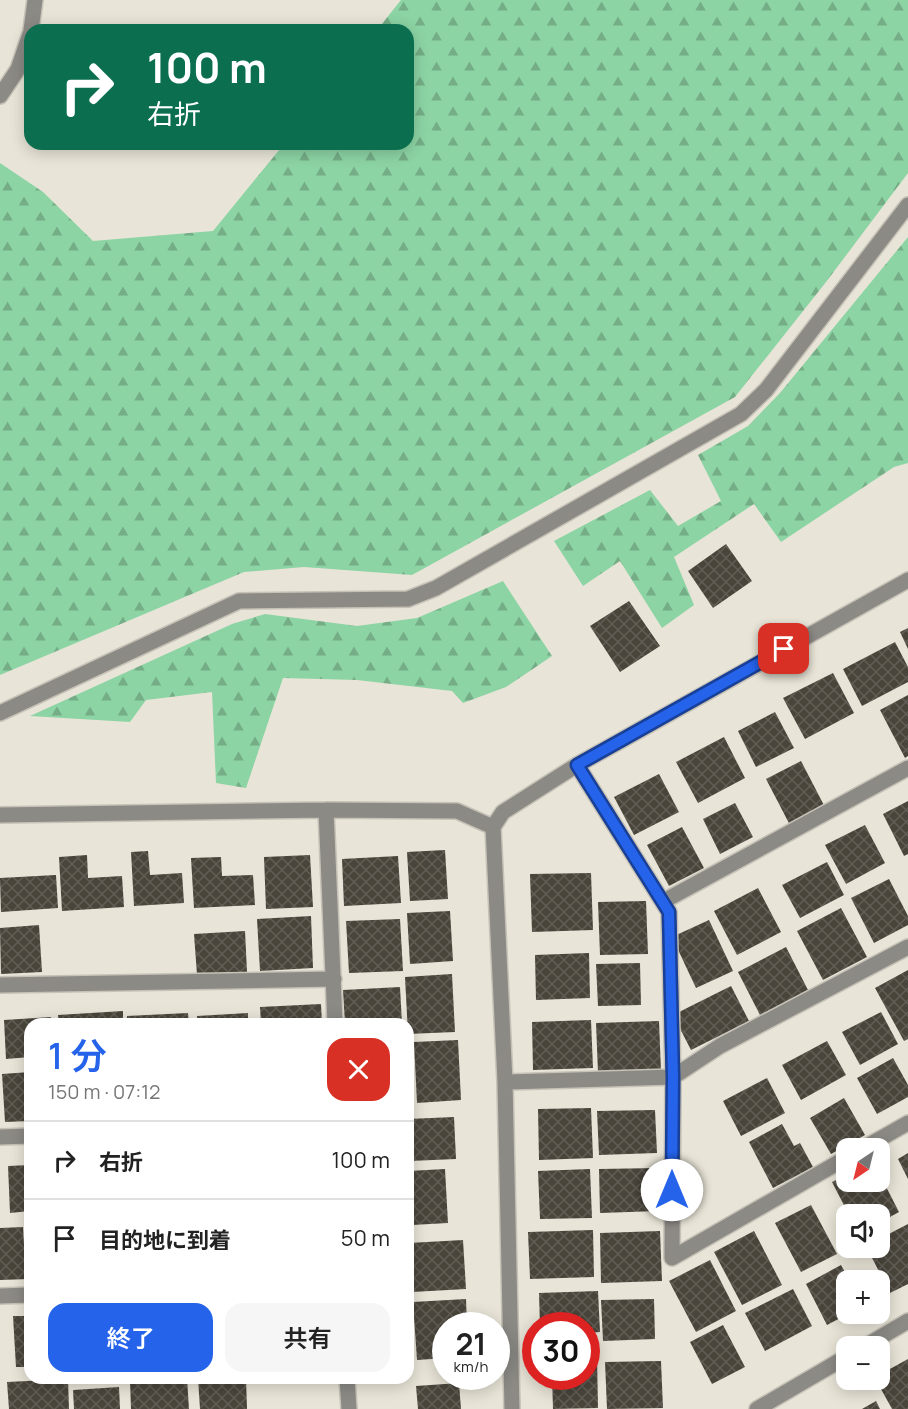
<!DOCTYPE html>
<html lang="ja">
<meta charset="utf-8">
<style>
:root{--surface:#fff;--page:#f6f6f6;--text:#222;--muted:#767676;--line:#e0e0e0;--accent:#2563eb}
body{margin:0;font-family:Manrope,"Noto Sans JP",sans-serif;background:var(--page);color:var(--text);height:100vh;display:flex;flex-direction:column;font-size:22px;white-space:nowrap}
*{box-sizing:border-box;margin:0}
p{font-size:20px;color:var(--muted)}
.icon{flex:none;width:33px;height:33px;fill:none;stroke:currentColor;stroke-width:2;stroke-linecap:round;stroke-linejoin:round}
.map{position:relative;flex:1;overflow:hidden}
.sheet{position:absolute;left:24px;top:1018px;width:390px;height:366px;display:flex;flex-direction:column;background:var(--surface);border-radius:18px;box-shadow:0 3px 15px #0003}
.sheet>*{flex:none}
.hud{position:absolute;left:24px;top:24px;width:390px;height:126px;border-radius:18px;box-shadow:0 3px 15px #0003;background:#0b6e4f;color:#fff;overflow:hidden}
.needle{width:39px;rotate:215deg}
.buttons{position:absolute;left:836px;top:1138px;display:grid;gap:12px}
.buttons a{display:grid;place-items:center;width:54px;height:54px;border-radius:12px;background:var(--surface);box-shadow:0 3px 15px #0003;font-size:30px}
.speed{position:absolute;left:432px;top:1312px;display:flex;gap:12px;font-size:30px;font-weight:700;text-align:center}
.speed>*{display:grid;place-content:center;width:78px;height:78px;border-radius:50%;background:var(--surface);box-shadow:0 3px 15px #0003;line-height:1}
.speed small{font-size:15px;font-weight:400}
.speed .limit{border:9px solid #d22;background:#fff;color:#111}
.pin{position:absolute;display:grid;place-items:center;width:51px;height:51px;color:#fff;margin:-26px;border-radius:12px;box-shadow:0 3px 9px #0006}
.me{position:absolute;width:66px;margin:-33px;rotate:0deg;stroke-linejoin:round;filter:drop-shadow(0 0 4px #0008)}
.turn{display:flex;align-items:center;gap:21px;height:126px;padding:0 24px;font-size:27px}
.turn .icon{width:78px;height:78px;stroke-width:2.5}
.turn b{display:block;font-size:42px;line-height:51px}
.round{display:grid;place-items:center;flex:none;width:63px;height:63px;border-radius:18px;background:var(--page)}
.summary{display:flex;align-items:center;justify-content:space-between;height:102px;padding:0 24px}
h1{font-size:36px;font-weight:600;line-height:45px;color:var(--accent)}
.action{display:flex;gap:12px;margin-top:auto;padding:12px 24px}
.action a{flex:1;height:69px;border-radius:18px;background:var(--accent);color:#fff;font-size:24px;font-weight:600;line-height:69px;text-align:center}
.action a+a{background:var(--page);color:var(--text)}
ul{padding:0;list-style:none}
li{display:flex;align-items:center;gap:18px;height:78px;padding:0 24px;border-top:2px solid var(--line)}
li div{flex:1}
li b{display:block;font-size:22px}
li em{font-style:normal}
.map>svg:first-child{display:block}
</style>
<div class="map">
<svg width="908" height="1409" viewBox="0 0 908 1409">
<defs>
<pattern id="forest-firs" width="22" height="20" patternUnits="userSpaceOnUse" patternTransform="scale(1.5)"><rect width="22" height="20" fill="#8cd4a4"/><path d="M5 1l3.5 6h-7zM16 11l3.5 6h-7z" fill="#74ad86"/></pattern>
<pattern id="building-cross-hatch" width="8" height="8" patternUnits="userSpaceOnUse" patternTransform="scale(1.5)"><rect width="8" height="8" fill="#49453b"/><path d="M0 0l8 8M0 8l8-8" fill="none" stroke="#625e56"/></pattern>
</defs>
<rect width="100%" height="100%" fill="#e8e4d7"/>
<path fill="url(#forest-firs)" d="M401,0H908V173L826,282L735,397L412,575L304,567L244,572L0,675V163L43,192L93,241L213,231L284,144H408V30H377Z
M908,237V463L894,467L781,542L754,504L674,557L694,605L662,628L620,561L583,586L554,541L650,490L678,526L721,501L698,455L748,426L780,393Z
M503,581L552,656L506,687L463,703L452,691L357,680L283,678L246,788L216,783L212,692L146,700L130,722L30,716L232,624L265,614L357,626L417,618Z"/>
<path fill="url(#building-cross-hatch)" d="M726,544L752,581L713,608L688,571Z
M629,601L660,646L620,672L590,626Z
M908,628V649L900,632Z
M895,642L908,667V682L862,706L843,669Z
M833,673L854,713L805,739L783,698Z
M908,695V756L905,758L880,710Z
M775,712L794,748L756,767L738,731Z
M724,737L745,778L698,803L676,762Z
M801,761L827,811L792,829L766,779Z
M659,774L679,812L634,835L614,797Z
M908,801V854L904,856L883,814Z
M735,803L753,837L720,854L703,819Z
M865,825L885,863L846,884L825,845Z
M682,827L704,868L669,886L647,845Z
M445,850L448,899L410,901L407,852Z
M148,851L150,875L182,873L184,903L134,906L131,852Z
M87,855L88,878L122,876L124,907L62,911L59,857Z
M310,855L313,907L266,909L264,857Z
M398,856L401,903L344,906L342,859Z
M221,857L222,876L253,875L255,905L194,908L191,858Z
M827,862L844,895L800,918L782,885Z
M591,873L593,930L532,932L530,874Z
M56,875L58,908L1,912L0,878Z
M889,879L908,916V925L874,943L851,898Z
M758,888L781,932L737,955L714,911Z
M646,901L648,954L600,955L598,902Z
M841,908L867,957L823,980L797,931Z
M450,911L453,961L410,964L407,913Z
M311,916L313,968L260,971L257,919Z
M400,919L403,971L349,973L346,921Z
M709,920L733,971L696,988L672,937Z
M39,925L42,972L1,974L0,928Z
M245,931L247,972L197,975L194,934Z
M786,947L808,990L760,1015L738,972Z
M589,953L590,998L536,1000L535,955Z
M640,963L641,1005L598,1006L596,964Z
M908,970V1039L904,1041L875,988Z
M452,974L455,1032L408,1034L405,977Z
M731,986L749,1021L691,1050L673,1015Z
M400,987L402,1024H345L343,990Z
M321,1004L322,1024H261L260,1007Z
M123,1011V1024H59L58,1015Z
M881,1012L898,1044L860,1065L842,1032Z
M188,1013L189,1024H127V1016Z
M248,1013V1024H198L197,1016Z
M51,1017L52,1024H30V1057L6,1059L4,1020Z
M591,1020L593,1068L533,1070L532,1022Z
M659,1021L661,1071L598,1073L596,1023Z
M458,1040L461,1100L417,1103L414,1042Z
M827,1041L846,1075L801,1100L782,1065Z
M893,1058L908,1085V1097L877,1114L857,1078Z
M30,1072V1121L5,1122L2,1074Z
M767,1078L785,1113L741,1136L723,1101Z
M844,1098L865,1135L831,1154L810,1118Z
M591,1108L593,1158L539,1160L538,1109Z
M655,1110L657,1153L599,1155L597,1111Z
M454,1117L456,1159L410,1161L408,1119Z
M782,1124L794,1146L800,1143L813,1167L773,1188L749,1142Z
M908,1153V1179L898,1159Z
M30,1165V1211L10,1213L8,1166Z
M656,1168L658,1211L600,1213L599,1169Z
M445,1169L448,1223L412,1225L409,1171Z
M590,1169L592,1218L540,1219L538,1171Z
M879,1173L899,1212L879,1223V1215H849L832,1182L846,1175V1182H879Z
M811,1205L837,1254L801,1272L775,1223Z
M908,1224V1284L890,1293L867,1248H879V1239Z
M23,1227L24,1245H30V1279L0,1280V1228Z
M593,1230L594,1277L530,1279L528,1232Z
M660,1231L662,1281L601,1283L600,1233Z
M754,1231L782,1285L742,1305L714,1252Z
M463,1240L466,1289L412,1292L409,1243Z
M710,1260L736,1311L696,1332L669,1281Z
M841,1265L850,1281H846V1315L827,1325L806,1284Z
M793,1289L812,1326L765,1351L745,1313Z
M598,1291L600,1332L586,1333V1326H540L539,1293Z
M466,1299L467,1326H446V1358L417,1360L413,1302Z
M654,1299L655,1339L603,1341L601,1300Z
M13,1316H30V1367H16Z
M723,1325L745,1367L712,1384L690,1342Z
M597,1357L598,1408L553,1409L552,1377H586V1358Z
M908,1359V1409H892L876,1380H879V1375Z
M661,1361L663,1408L607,1409L605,1362Z
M181,1378H187L189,1409H131L130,1381Z
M198,1378H246L247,1409H200Z
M68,1379L69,1409H9L7,1382Z
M459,1383L461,1409H418L416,1386Z
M119,1387L120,1409H74L73,1390Z
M876,1401L880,1409H862Z"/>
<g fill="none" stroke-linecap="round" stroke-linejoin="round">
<g stroke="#c6c2b7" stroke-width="18">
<path id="minor" d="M31,30L35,0
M0,96L18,69L30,34
M0,713L239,601L408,599L436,588L741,414L766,390L908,205
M577,765L669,912L673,1077L672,1258L846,1158
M326,810L335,1024
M0,815L326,810L457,811L493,827
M664,901L908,768
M0,985L334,979
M505,1082L673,1077L720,1046L908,947
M0,1137L30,1136
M862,1149L908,1123
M0,1296L30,1295
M864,1347L908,1321
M347,1378L349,1409
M512,1409L505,1082L493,827L503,812L577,765L908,580
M757,1409L846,1357"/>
</g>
<use href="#minor" stroke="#8c8a85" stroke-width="15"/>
</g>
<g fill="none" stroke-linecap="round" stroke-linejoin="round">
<g stroke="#184099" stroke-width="15">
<path id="route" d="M672,1190L673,1077L669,912L577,765L784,649"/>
</g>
<use href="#route" stroke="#2563eb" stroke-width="10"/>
</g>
</svg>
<div class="buttons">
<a><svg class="needle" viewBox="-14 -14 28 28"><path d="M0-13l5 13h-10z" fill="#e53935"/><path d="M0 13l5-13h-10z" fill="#767676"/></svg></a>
<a><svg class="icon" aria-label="sound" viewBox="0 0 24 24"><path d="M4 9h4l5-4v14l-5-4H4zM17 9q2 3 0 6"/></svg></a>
<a>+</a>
<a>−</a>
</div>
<div class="speed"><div>21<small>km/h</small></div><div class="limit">30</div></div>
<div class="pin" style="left:784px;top:649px;background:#d93025"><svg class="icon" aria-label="arrive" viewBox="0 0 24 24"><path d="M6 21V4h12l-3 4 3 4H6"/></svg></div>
<svg class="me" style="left:672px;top:1190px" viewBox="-20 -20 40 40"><circle r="19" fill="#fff"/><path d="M0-13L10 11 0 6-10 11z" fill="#2563eb"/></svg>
<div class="hud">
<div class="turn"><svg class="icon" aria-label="right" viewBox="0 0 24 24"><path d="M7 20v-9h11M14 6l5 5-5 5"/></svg><div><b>100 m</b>右折</div></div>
</div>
<section class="sheet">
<div class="summary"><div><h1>1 分</h1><p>150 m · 07:12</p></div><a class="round" style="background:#d93025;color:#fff"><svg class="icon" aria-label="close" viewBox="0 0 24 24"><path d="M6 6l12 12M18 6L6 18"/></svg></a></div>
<ul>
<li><svg class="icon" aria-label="right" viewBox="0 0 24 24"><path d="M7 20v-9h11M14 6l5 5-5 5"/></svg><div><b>右折</b></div><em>100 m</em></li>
<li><svg class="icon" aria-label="arrive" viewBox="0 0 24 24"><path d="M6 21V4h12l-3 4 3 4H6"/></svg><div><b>目的地に到着</b></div><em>50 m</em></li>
</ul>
<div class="action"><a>終了</a><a>共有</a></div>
</section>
</div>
